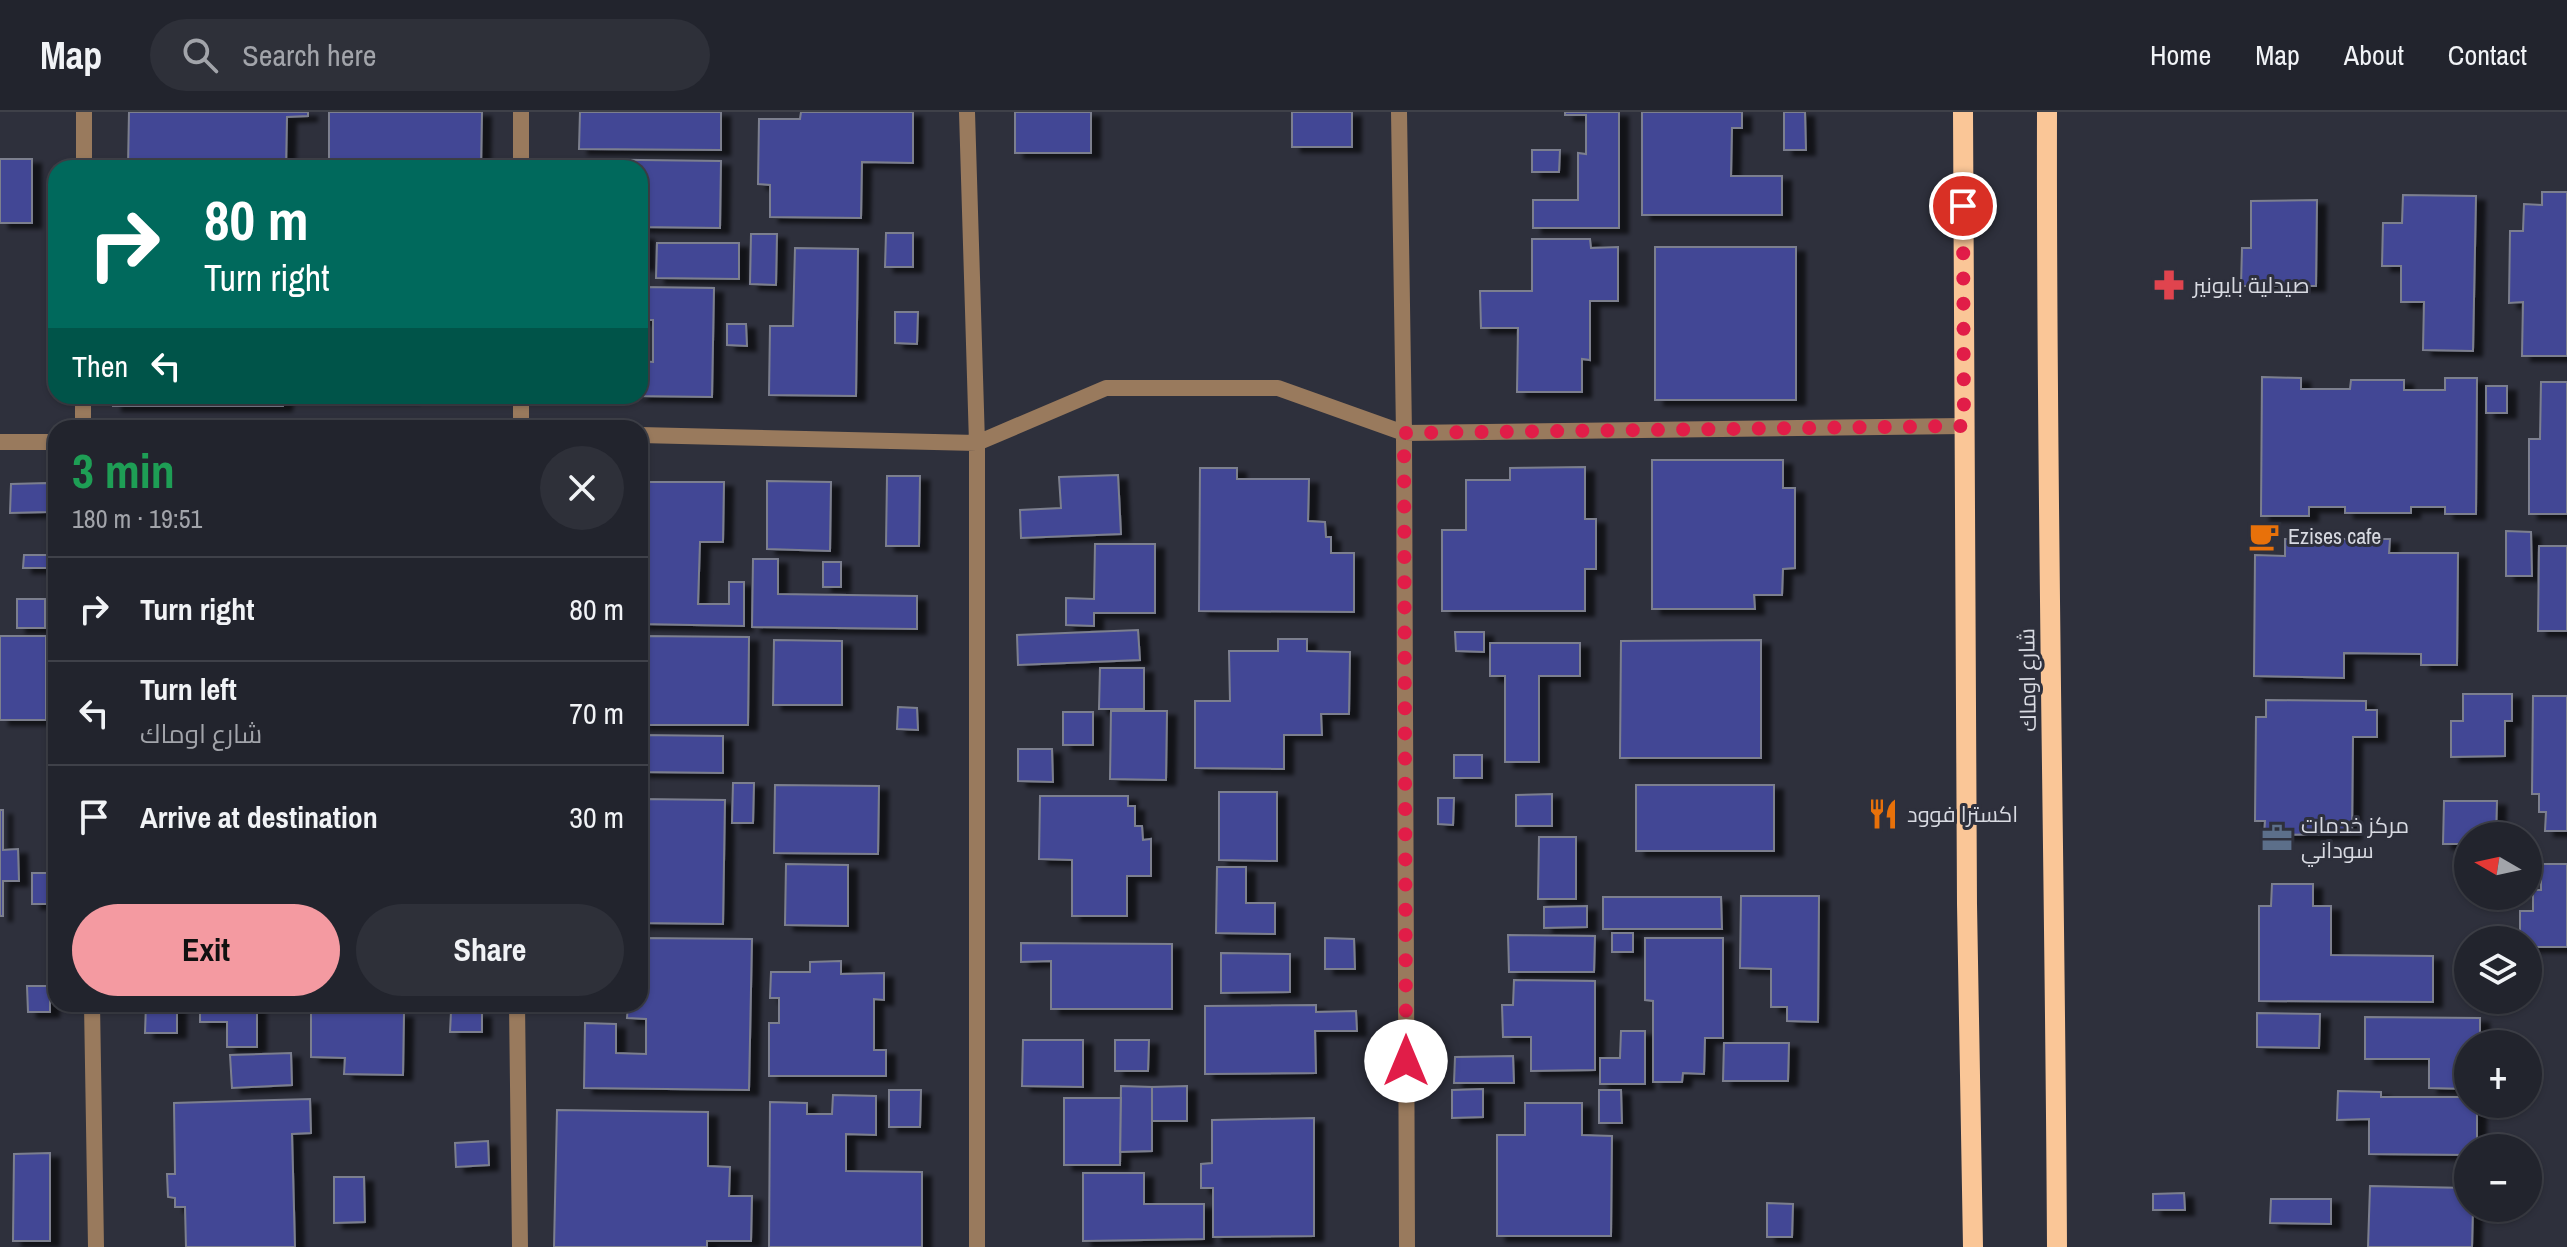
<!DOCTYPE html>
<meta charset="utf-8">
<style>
:root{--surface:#22242d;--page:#2e3039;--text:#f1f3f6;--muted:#a2a4aa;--line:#3f4149;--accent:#f49aa1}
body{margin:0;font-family:"Archivo Narrow",Cairo,sans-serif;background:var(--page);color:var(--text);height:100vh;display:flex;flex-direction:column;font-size:30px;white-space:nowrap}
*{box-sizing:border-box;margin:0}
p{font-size:26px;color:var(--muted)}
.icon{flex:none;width:44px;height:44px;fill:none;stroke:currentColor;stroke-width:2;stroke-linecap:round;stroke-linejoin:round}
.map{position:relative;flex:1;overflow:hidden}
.details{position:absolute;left:48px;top:308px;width:600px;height:592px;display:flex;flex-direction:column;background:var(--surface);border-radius:24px;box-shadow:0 2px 6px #0004,0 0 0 2px var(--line)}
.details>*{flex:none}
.guide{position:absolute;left:48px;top:48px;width:600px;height:244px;border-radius:24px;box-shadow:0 2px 6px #0004,0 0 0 2px var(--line);background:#00695c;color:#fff;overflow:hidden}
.needle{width:52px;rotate:279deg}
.fabs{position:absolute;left:2454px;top:710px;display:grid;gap:16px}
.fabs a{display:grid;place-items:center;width:88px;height:88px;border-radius:50%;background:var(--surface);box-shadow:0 2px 6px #0004,0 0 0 2px var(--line);font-size:40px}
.pin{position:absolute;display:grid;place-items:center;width:68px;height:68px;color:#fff;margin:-34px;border:4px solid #fff;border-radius:50%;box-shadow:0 2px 8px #0007}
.me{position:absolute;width:88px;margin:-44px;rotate:0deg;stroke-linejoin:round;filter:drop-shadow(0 0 6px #0008)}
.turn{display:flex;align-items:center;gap:28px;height:168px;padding:0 24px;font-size:36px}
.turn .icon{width:104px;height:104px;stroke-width:2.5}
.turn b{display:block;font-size:56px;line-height:68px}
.then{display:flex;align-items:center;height:76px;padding:0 24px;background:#0003;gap:16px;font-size:30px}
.round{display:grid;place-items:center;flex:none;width:84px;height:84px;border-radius:42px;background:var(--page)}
.overview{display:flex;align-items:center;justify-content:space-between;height:136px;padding:0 24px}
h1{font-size:48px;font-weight:800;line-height:60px;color:#1e9e55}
.action{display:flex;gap:16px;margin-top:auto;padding:16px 24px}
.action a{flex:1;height:92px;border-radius:48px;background:var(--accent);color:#111;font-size:32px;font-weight:800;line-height:92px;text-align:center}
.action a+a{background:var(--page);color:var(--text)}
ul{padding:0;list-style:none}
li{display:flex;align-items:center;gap:24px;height:104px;padding:0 24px;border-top:2px solid var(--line)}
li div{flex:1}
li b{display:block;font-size:30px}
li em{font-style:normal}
header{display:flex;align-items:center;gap:48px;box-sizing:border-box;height:112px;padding:0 40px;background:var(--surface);border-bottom:2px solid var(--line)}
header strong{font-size:38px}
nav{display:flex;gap:44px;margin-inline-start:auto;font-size:28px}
.search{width:560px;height:72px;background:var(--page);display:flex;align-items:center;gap:20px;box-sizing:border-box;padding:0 28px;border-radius:44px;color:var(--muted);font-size:30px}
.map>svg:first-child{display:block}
</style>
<header>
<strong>Map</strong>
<div class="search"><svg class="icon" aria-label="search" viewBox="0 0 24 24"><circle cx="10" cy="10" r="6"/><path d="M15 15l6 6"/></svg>Search here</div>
<nav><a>Home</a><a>Map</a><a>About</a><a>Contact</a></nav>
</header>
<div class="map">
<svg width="2567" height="1135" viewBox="0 0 2567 1135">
<defs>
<filter id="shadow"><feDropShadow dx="9" dy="5" stdDeviation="2" flood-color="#0009"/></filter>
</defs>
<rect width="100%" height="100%" fill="#2e303c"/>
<path fill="#424795" stroke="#7c7f8e" stroke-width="2" filter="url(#shadow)" d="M129,0H308V4L287,5L286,56H144L128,55Z
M329,0H482L481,56H329Z
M580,0H721V38L579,37Z
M801,0H913V51L862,50L861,106L770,105V73L758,72L759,7H800Z
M1015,0H1091V41H1015Z
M1292,0H1352V35H1292Z
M1565,0H1619V116H1533V88H1578V41L1586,42V3H1565Z
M1642,0H1742V16H1732L1731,64H1782V103H1642Z
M1784,0H1805L1806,38H1784Z
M1532,38H1560L1559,60H1532Z
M0,47H32V111H0Z
M559,47L721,49L720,116L640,115V56H559Z
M2542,80H2567V244H2522L2523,190L2509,191L2510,119H2523L2524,92L2542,93Z
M2403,83L2476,84L2473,239L2423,238L2424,190H2401V154H2382L2383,111H2402Z
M2317,88L2316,174H2241L2242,136H2251V89Z
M886,121H913V155H885Z
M751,122H777L776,173L750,172Z
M640,123H645V153H640Z
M1532,127H1590L1591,136L1618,135V189H1590V248L1582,247V280H1517L1518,216H1481L1480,179H1532Z
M657,131H739V167L656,166Z
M1655,135H1796V288H1655Z
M795,136L858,137L856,284L769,283L770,214H793Z
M642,175L714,176L712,285L633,284H640V249L653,250V208H642Z
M895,200H918L917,232L895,231Z
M727,212H746L747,234L727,233Z
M2262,265L2301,266V277H2350L2351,268H2404V278H2445V266H2477L2476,402H2445V395H2411V401H2345V395H2309V404H2261Z
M2541,270H2567V402H2529V327H2540Z
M2486,274H2507V301H2486Z
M113,284H284L283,294H113Z
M333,284H410V286L333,285Z
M1652,348H1783V376H1795V456L1783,457L1782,483H1754L1755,497H1652Z
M1585,355V407H1596V457H1585V499H1442V418H1466V368H1510V356Z
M1200,356H1237V367H1309L1308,409L1325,410L1326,425H1331V441H1354V500L1199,499Z
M1118,363L1121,422L1021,426L1020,398L1061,396L1059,365Z
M887,364H920L919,434H886Z
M767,369L831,370L830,439L767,437Z
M648,370H724L723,430H700L698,492H729V470H744V514L640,512V429H647Z
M47,371V400L10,401L11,372Z
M2506,419L2531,420L2532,464H2506Z
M2285,427H2390L2389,441H2458L2457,553H2421V542L2344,541V566L2254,564L2255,443L2285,444Z
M1095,432H1155V501H1094V514L1066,513V486L1094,487Z
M2539,434H2567V519H2538Z
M24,443H47L48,456H23Z
M753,447H778V482L917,484V517L752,515Z
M823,450H841V475H823Z
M17,487H45V516H17Z
M1138,518L1140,548L1018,553L1017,523Z
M1455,520H1484V540L1456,539Z
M0,524H46V608H0Z
M640,524L749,525L748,613H640Z
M1278,527H1307V539L1350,540L1349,602H1321L1322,623H1284V657L1195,656V589H1230L1229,539H1278Z
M774,528L842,529V593H773Z
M1761,528V646H1620L1621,529Z
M1490,531H1580V564H1539V650H1505V564H1490Z
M1100,556H1144V597H1099Z
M2463,582H2512V609H2505V644L2451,645V609H2463Z
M2533,584H2567V719H2545L2546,700H2539V682H2532Z
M2266,588L2366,589V598H2377V625H2353L2352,722L2264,723L2265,709H2255L2256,605H2266Z
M898,595L917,596L918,618L897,617Z
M1111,599H1167L1166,668L1110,667Z
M1063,600H1093V633H1063Z
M640,623L723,624V661L640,660Z
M1018,637H1052L1053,670L1018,669Z
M1454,643H1482V666H1454Z
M733,671H754L753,711H732Z
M775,673L879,674L878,742L774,741Z
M1636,673H1774V739H1636Z
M1219,680H1277V749L1219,748Z
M1552,682V714H1516V683Z
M1040,684H1128V694H1135V714H1142L1143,728L1151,727V764H1127V804H1072V748L1039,747Z
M1438,686H1454L1453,713L1438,712Z
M640,687L725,688L723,812L640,811Z
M2444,689H2497L2496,724H2468V732H2443Z
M0,698H3V738L18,737L19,769H3V804H0Z
M1539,725H1576V787H1538Z
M786,752L848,753V814L785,813Z
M2541,752H2567V835H2528V828H2520V799H2533V778H2541Z
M1217,755H1246V791H1275V822L1216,821Z
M32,761H50V792H32Z
M2272,772H2313V794H2331V843L2433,844V890L2259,889V794H2271Z
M1741,784H1819L1818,910L1787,909V895H1771V857L1740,856Z
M1603,785H1721L1722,817H1603Z
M1587,794V815L1544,816V795Z
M1612,821H1633V840H1612Z
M1508,823L1595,824L1594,860H1509Z
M640,826L752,827L749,978L584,976L585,911L616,912V941L646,942V907L627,906L628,892H640Z
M1325,826L1354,827L1355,857H1325Z
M1645,826H1723V926H1705L1704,962L1683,961L1682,970H1653V889L1645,888Z
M1021,831L1172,832V897H1051V849L1021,850Z
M1221,841L1290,842V880L1221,881Z
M841,849V862L884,861V888L874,887V938H886V964H769V911H779V886H770L771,860H810V850Z
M1514,868L1595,869V958L1531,959V925H1503L1502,893H1513Z
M27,874H50V900H28Z
M146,892H177V921H145Z
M200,892H257V935H227V910H200Z
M1316,893V900L1356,899L1357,919H1315L1316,961L1205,962V894Z
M311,900L404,901L403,963L344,962L345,946L311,945Z
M451,900L482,901V920H450Z
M2257,901L2320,902L2319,936L2257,935Z
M2365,905L2480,906V932H2468V977L2429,976V947H2365Z
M1621,919H1645V972H1600V946H1620Z
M1023,928H1083V975L1022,974Z
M1115,928H1149L1148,959H1115Z
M1724,931H1789L1788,969H1723Z
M291,941L292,973L232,976L230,943Z
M1513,944L1514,971H1454L1455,945Z
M1121,974L1152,975V1039L1120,1040Z
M1187,974V1009H1152V975Z
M1483,977V1005L1452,1006V978Z
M889,978H921L920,1015H889Z
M1599,978H1621L1622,1011H1599Z
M2338,979L2381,980V985H2468V992H2477V1036H2468V1043L2369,1042V1007L2337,1008Z
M833,983L876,984V1023L846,1022V1059L922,1060V1135H769L770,990L807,991V1002H832Z
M1064,986H1121L1120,1053H1064Z
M310,987L311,1021L292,1022L295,1135H186L185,1095H175V1086L168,1085L167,1062H175L174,991Z
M1525,991H1582V1023L1612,1024L1611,1124H1497V1023H1525Z
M557,998L708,1000V1054L730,1055L729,1084H752L751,1129H707V1135H554Z
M1314,1006V1124L1213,1125V1076H1201V1052L1212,1051V1008Z
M488,1029L489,1053L456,1055L455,1031Z
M50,1041V1129H13L14,1042Z
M1083,1061H1144V1092H1204V1127L1083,1129Z
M334,1065H364L365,1110L334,1111Z
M2370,1074L2468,1076V1096H2473L2472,1135H2368Z
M2184,1081L2185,1098H2153V1082Z
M2271,1087H2331V1112L2270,1111Z
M1767,1091L1793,1092L1792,1125H1767Z"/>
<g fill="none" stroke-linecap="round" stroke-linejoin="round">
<path stroke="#997a5d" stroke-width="16" d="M521,0V56
M967,0L977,331V1135
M1399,0L1404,321L1407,1135
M84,56V0
M521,284V316
M83,316V284
M640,323L977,331L1106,276H1278L1404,321L1964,314
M0,330H56
M92,892L96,1135
M517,892L520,1135"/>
<path stroke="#fac697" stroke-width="20" d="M1963,0L1967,792L1973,1135
M2047,0C2046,378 2055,757 2057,1135"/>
</g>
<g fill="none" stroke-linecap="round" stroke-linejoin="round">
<path stroke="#e11d48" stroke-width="14" stroke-dasharray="0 25.2" d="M1406,949L1404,321L1964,314L1963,94"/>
</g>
<defs>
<g id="pharmacy-bare" transform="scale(2.4)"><path d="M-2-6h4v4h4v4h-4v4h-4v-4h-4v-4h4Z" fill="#e0444e" stroke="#2e303c" stroke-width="2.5" paint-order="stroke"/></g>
<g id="cafe-bare" transform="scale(2.4)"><path d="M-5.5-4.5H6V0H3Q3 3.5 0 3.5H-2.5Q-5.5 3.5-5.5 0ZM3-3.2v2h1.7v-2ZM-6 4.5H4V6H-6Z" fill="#e8710a" stroke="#2e303c" stroke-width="2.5" paint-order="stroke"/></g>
<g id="restaurant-bare" transform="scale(2.4)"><path d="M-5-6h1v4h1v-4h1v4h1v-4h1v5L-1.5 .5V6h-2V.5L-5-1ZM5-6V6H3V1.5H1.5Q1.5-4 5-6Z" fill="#e8710a" stroke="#2e303c" stroke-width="2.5" paint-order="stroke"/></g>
<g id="office-bare" transform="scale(2.4)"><path d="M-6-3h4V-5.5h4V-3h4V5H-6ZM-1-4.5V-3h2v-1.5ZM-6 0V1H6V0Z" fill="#5c6f8a" stroke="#2e303c" stroke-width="2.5" paint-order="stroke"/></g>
</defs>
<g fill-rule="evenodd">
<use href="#pharmacy-bare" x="2169" y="173"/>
<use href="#cafe-bare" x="2264" y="424"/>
<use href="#restaurant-bare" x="1883" y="702"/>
<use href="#office-bare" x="2277" y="726"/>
</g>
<g text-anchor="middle" stroke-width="6" stroke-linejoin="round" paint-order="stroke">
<g font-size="22" fill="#d8dae2" stroke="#2e303c" text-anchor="start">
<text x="2193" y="181">صيدلية بايونير</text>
<text x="2288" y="432">Ezises cafe</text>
<text x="1907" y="710">اكسترا فوود</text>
<text x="2301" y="721">مركز خدمات<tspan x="2301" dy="25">سوداني</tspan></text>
</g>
<g font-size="22" fill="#d8dae2" stroke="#2e303c">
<text transform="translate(2027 568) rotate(-91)" y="8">شارع اوماك</text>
</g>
</g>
</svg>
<div class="fabs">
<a><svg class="needle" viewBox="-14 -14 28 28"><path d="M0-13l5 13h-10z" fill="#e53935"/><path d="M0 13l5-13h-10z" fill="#a2a4aa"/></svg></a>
<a><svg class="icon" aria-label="layers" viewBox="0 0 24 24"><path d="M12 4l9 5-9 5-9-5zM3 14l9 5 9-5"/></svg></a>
<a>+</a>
<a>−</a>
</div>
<div class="pin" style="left:1963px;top:94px;background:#d93025"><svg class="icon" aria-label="arrive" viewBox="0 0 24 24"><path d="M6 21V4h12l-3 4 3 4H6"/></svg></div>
<svg class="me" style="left:1406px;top:949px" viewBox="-20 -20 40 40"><circle r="19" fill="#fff"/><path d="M0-13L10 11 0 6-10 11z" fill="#e11d48"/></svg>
<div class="guide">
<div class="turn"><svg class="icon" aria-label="right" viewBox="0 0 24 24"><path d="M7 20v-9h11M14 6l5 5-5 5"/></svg><div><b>80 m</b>Turn right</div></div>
<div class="then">Then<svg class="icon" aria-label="left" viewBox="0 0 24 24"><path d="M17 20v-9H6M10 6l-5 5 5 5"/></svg></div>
</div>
<section class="details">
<div class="overview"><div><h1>3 min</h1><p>180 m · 19:51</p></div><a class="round"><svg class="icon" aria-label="close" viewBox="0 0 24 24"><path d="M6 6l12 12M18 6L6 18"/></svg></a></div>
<ul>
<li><svg class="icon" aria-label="right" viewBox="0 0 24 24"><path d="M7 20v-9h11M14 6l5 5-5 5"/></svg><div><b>Turn right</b></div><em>80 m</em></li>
<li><svg class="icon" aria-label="left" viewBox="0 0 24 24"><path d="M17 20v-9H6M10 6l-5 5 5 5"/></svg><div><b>Turn left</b><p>شارع اوماك</p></div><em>70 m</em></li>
<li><svg class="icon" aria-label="arrive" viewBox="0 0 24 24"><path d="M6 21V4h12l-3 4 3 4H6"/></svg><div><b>Arrive at destination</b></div><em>30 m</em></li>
</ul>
<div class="action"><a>Exit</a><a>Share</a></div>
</section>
</div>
